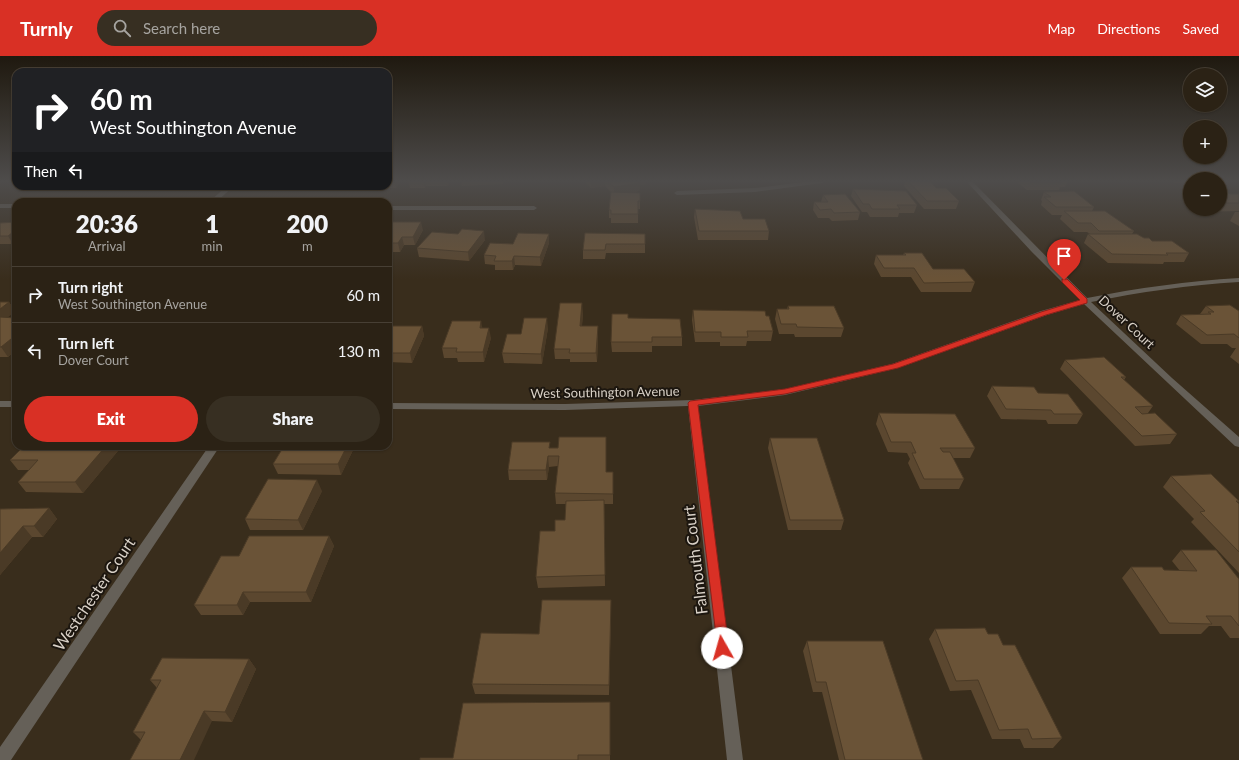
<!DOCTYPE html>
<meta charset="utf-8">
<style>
:root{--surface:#2b2215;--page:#372f22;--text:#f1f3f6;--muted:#a6a4a0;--line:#473f34;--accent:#d93025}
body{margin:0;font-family:Lato,sans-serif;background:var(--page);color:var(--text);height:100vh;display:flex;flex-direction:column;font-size:15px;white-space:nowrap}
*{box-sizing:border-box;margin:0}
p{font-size:13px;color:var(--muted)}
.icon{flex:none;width:22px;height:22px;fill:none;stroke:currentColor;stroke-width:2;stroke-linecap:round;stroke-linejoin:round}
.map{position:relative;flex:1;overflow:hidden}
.sheet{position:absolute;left:12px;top:142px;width:380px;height:252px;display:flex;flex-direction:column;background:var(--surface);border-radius:12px;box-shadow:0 1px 3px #0004,0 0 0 1px var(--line)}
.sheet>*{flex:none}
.guide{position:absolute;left:12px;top:12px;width:380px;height:122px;border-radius:12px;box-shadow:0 1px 3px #0004,0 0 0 1px var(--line);background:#202124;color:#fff;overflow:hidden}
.controls{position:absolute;left:1183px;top:12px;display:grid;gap:8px}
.controls a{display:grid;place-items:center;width:44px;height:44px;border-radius:50%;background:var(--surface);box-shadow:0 1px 3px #0004,0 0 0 1px var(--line);font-size:20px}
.pin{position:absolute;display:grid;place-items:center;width:34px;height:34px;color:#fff;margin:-41px -17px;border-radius:50% 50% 50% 0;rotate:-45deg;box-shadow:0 0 4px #0007}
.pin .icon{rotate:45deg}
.me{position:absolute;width:44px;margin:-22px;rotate:353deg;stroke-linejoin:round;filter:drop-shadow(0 0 3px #0008)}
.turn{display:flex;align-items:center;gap:14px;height:84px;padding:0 12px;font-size:18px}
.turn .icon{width:52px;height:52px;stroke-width:2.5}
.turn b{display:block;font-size:28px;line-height:34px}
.then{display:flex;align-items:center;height:38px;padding:0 12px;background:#0003;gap:8px;font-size:15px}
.eta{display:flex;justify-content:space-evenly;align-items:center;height:68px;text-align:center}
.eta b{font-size:24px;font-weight:800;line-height:28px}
.primary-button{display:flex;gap:8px;margin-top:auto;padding:8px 12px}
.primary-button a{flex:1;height:46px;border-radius:24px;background:var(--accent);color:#fff;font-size:16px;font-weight:800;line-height:46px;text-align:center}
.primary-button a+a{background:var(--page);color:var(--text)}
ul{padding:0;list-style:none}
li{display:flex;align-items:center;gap:12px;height:56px;padding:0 12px;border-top:1px solid var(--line)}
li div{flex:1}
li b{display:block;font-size:15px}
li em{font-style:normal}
header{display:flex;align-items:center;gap:24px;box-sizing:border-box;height:56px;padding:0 20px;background:var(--accent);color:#fff}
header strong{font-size:19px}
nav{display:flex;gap:22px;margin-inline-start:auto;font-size:14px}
.search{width:280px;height:36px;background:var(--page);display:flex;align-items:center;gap:10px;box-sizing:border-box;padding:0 14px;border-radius:22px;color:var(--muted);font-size:15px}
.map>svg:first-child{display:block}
</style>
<header>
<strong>Turnly</strong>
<div class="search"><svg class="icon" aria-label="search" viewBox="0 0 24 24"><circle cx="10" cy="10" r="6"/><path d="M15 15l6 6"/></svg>Search here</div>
<nav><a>Map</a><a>Directions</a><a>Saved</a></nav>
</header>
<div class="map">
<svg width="1239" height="704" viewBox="0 0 1239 704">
<rect width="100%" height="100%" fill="#392d1c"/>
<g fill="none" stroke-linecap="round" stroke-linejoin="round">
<path fill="#656058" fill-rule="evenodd" d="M811,125H825L822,127L755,136L677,139L674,137L677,135L755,132Z
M966,125H972L1087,242C1138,232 1188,225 1239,222V226C1189,229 1140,236 1091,246L1172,322L1239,381V391L1235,390L1084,248L1047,259L898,312L785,339L698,350L743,704H727L688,350L565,354L388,353V347L565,348L693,344L785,333L892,308L1041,255L1080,244L1031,195Z
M227,130H234L216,146H209Z
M0,148H16V152H0Z
M388,150H534L537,152L534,154H388Z
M0,345H16V351H0Z
M209,390H220L11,704H0V691Z"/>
</g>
<path fill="#5b472f" d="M12,125H16V126H13Z
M388,125H401L396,132L353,133L352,130H388Z
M408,125H450L448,130H426L425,132H410Z
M461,125H503V128L462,130Z
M584,125H646V128L640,129L639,135L629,137L640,145V153H638V167H611V162H609V154L611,136L605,130L591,132Z
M905,125H930L936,132L959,145L956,153H924L904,130Z
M1019,125H1068L1065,131H1060L1059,134H1027L1018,127Z
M1171,125H1190V127H1174Z
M1189,128H1190V150L1183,146L1188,138H1189L1185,136Z
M20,130H51L46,133H22Z
M62,130H109L108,131Z
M133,130H160L154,134H135Z
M272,130H328L324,135H303L302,132H273Z
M1220,132L1230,138H1239V155L1199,156L1195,153H1220Z
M853,133L917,149L914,157H899L898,161H870L867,156H862L851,140Z
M1044,136L1094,151L1092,155L1134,175L1132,178L1189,197L1184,206H1164L1163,208L1108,207L1084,187L1088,178H1090L1087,176H1074L1060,163L1062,159H1052L1041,149L1042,145L1041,144Z
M823,139L860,156L858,164L832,165L829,162H818L813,154L814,146H821Z
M695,153L743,163L769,175L768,184H698L694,161Z
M1235,156H1239V170L1230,165Z
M16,166V186L13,188H0V167Z
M388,169L423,174L415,189H404L400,196H388Z
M585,177L645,188V197H606L605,203H583V194Z
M485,184L469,205L419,201L417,192Z
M549,187L541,210L515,209L513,214H495V209L485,208L484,199L513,188Z
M904,197L933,213L975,226L971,236H921L911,221H881L874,208L876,199H903Z
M0,246H9L15,256L7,261L16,262V294L8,301H0Z
M788,250L844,272L841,281H795L794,278H779L775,263L777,253H787Z
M1206,250L1239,255V308L1230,301L1236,292H1232L1227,288H1201L1176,268L1181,259L1200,258Z
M693,254L766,260L773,275L771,285H747L746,290H720V286H695L692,264Z
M583,256L582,270L598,280L597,306H570V303H555L554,293Z
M628,262L682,281V290H652V296H612L611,286Z
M388,270H422L424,280L412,307L388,306Z
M483,272L491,282L484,306H458L457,302H444L442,292Z
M548,272L542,308L504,307L502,297L521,278Z
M1065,304L1126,321L1124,324L1153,350L1148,357L1177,378L1170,388L1135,390L1060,313Z
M992,330L1038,337L1083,358L1077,368H1048L1046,364L1001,363L987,340Z
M879,357L975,392L970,402H953L964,423L959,433H920L908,407L910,403L907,397L888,396L876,368Z
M770,382L844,464L841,474H788L768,392Z
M24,390H122L83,437L26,436L18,426L29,414H18L10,404Z
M284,390H353L354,392L341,419L278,418L273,408Z
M606,391V416H613V448H604L605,530L538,532L536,521L555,475L565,464L566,448H556L555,437L558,410L549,411L547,424H509L508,414L550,392Z
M1171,420L1239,445L1238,447L1239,448V517L1191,466L1194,463L1163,431Z
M322,435L303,474H250L245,463Z
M49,452L57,463L43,481H32L0,519V453Z
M329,480L334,490L311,546H250L243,559H201L194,549L239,500Z
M1181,494L1239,523V582H1230L1221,570H1209L1201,578H1160L1122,522L1131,511L1164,514L1180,515L1172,505Z
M611,554L609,639L475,638L472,628L539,578Z
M935,573L988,578L1003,589L1062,682L1053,692H1024L1020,683H992L971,634L950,635L929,583Z
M807,585L923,704H839L822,636H813L803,595Z
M249,603L256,613L232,666L212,665L141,684L133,676L157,632L150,624Z
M610,656V704H420L453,702Z"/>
<path fill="#4a3a26" d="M0,125H6L0,128Z
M394,125H401L396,132Z
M423,125H425L426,130L425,132Z
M447,125H450L448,130Z
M591,125H605V130L591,132Z
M634,125H646V128L640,129L639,135L614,139V131Z
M44,130H51L46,133Z
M152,130H160L154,134Z
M323,130H328L324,135Z
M421,166L423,174L415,189L413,181Z
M484,175L485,184L469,205L468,196Z
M13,176L16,180V186L13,188L8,180Z
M549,178V187L541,210L540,201Z
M402,181L404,189L400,196L398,187Z
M514,200L515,209L513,214L512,205Z
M9,246L15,256L0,267V253Z
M582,247L583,256L581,280L580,270Z
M388,250L390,257L388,261Z
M547,262L548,272L542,308L541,298Z
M481,265L483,275L480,272Z
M422,270L424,280L412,307L410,297Z
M598,270V280L597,306L596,297Z
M489,272L491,282L484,306L483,296Z
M11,283L16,291V294L8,301L1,291Z
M106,390H122L83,437L75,426Z
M347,390H353L354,392L341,419L338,408Z
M548,400L549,411L547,424L546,414Z
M317,424L322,435L303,474L298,464Z
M49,452L57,463L43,481L34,470Z
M23,470L32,481L0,519V497Z
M329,480L334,490L311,546L306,536Z
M243,536L250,546L243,559L237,549Z
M611,544V554L609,639V629Z
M249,603L256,613L232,666L225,656Z
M204,655L212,665L194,704H180Z"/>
<path fill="#6a5337" stroke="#4a3a26" d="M607,125H637L640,127L614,131Z
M908,125H930L936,132H946L959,145H927Z
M1028,125H1060L1062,126H1030Z
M1220,132L1230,138H1239V147H1220Z
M853,133L906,135L917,149H897L900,153H872L869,148H863Z
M1074,135L1094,151H1056L1044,141H1051L1044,136Z
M611,136L640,137V145H638V158H611V154H609Z
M845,138L860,156L834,157L831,153L820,154L814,146H828L823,139Z
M695,153L740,155L743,163H765L769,175H699Z
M1064,155H1105L1134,175H1099L1091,167H1078Z
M16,166V176H13L8,180H0V167Z
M392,166H421L413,181H402L398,187H388V169H390Z
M462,173L484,175L468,196L417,192L432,176L458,178Z
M518,177L549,178L540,201L514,200L512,205H494L496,200L484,199L490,187L513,188Z
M585,177L645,178V188H606L605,194H583Z
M1088,178H1137L1144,182H1149L1152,185H1172L1189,197H1166L1168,199L1112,198Z
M904,197H922L933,213H964L975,226L924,227L914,212H884L876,199H906Z
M0,246H9L0,253Z
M560,247H582L580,270H598L596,297H569L570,293H554Z
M1230,249L1239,255V282L1234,278L1207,279L1181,259L1211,258L1208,256H1214L1206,250Z
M788,250H834L844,272L797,271L796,268H781L777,253H789Z
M693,254L765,255L766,260H769L773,275H747L748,281H721V276H695Z
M612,258H628V262L680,263L682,281H652V286H611Z
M0,261L16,262V283H11L1,291H0Z
M524,262H547L541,298L502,297L507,278H521Z
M452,265H481L480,272H489L483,296H456L457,292H442Z
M388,270H422L410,297H388Z
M1104,301L1126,321H1121L1153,350L1135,351L1142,358L1155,357L1177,378L1142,380L1065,304Z
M992,330L1034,331L1038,337L1068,338L1083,358H1054L1051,354L1006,353Z
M879,357L955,358L975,392H940L943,396H950L964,423H924L912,397H916L911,386H891Z
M559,381H606V416H613V438L555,437L559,400H548L546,414H508L512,386H550L549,392H558Z
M770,382H817L844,464H790Z
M24,390H106L75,426H18L38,404H10Z
M284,390H347L338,408H273Z
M1211,418L1239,445H1236L1239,448V496L1200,456L1205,455L1171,420Z
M268,423L317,424L298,464L245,463Z
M604,444L605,519L536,521L540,475H555V464H565L566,445Z
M49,452L34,470H23L0,497V453Z
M249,480H329L306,536H243L237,549H194L221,500H239Z
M1181,494H1216L1239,523V570L1231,560H1206L1212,568L1169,567L1131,511H1162L1164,514L1197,515Z
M542,544H611L609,629L472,628L481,577L539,578Z
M985,572L988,578H998L1003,589H1015L1062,682L1032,683L1028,673L999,674L978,624L956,625L935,573Z
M807,585H883L923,704H845L826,626H816Z
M162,602L249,603L225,656L204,655L180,704H130L145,676H133L161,624H150Z
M610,646V699H578V704H420V702H453L463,647Z"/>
<linearGradient id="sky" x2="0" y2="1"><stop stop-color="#1f190f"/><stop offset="0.56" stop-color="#4e4c4b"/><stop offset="1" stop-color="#4e4c4b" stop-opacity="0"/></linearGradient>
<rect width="1239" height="223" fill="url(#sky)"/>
<path fill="#d93025" stroke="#8d1f18" d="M1062,223H1067L1087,243V247L1046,259L898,312L785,338L698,349L729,592L727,596L722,598L718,596L688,347L690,345L785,333L893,308L1041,256L1080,244L1062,226Z"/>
<g text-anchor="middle" stroke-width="4" stroke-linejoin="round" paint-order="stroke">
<g font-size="13" fill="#d9d1c7" stroke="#1c160f">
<text transform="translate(1127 266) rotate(43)" y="5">Dover Court</text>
<text transform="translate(605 336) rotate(-1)" y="5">West Southington Avenue</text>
</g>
<g font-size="16" fill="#d9d1c7" stroke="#1c160f">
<text transform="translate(695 504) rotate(-97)" y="6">Falmouth Court</text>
<text transform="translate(94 538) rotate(-56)" y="6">Westchester Court</text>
</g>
</g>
</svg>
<div class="controls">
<a><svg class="icon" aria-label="layers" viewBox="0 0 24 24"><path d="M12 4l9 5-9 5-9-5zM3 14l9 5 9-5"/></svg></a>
<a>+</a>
<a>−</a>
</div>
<div class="pin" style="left:1064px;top:224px;background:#d93025"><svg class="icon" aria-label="arrive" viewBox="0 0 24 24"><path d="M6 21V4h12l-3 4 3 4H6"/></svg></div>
<svg class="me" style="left:722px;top:592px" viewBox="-20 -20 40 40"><circle r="19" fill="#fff"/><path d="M0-13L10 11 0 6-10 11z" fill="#d93025"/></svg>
<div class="guide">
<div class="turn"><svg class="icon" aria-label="right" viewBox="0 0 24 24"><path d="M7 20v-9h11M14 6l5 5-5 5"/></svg><div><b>60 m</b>West Southington Avenue</div></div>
<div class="then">Then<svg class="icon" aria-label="left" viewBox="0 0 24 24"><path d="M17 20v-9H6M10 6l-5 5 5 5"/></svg></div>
</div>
<section class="sheet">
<div class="eta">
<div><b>20:36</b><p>Arrival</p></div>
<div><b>1</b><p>min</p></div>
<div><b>200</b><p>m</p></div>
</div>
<ul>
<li><svg class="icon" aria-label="right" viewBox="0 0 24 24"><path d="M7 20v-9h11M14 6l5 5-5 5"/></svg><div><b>Turn right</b><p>West Southington Avenue</p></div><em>60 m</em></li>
<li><svg class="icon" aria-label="left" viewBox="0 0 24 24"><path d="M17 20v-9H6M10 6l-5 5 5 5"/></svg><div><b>Turn left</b><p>Dover Court</p></div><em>130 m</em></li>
</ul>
<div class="primary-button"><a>Exit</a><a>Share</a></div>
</section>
</div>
